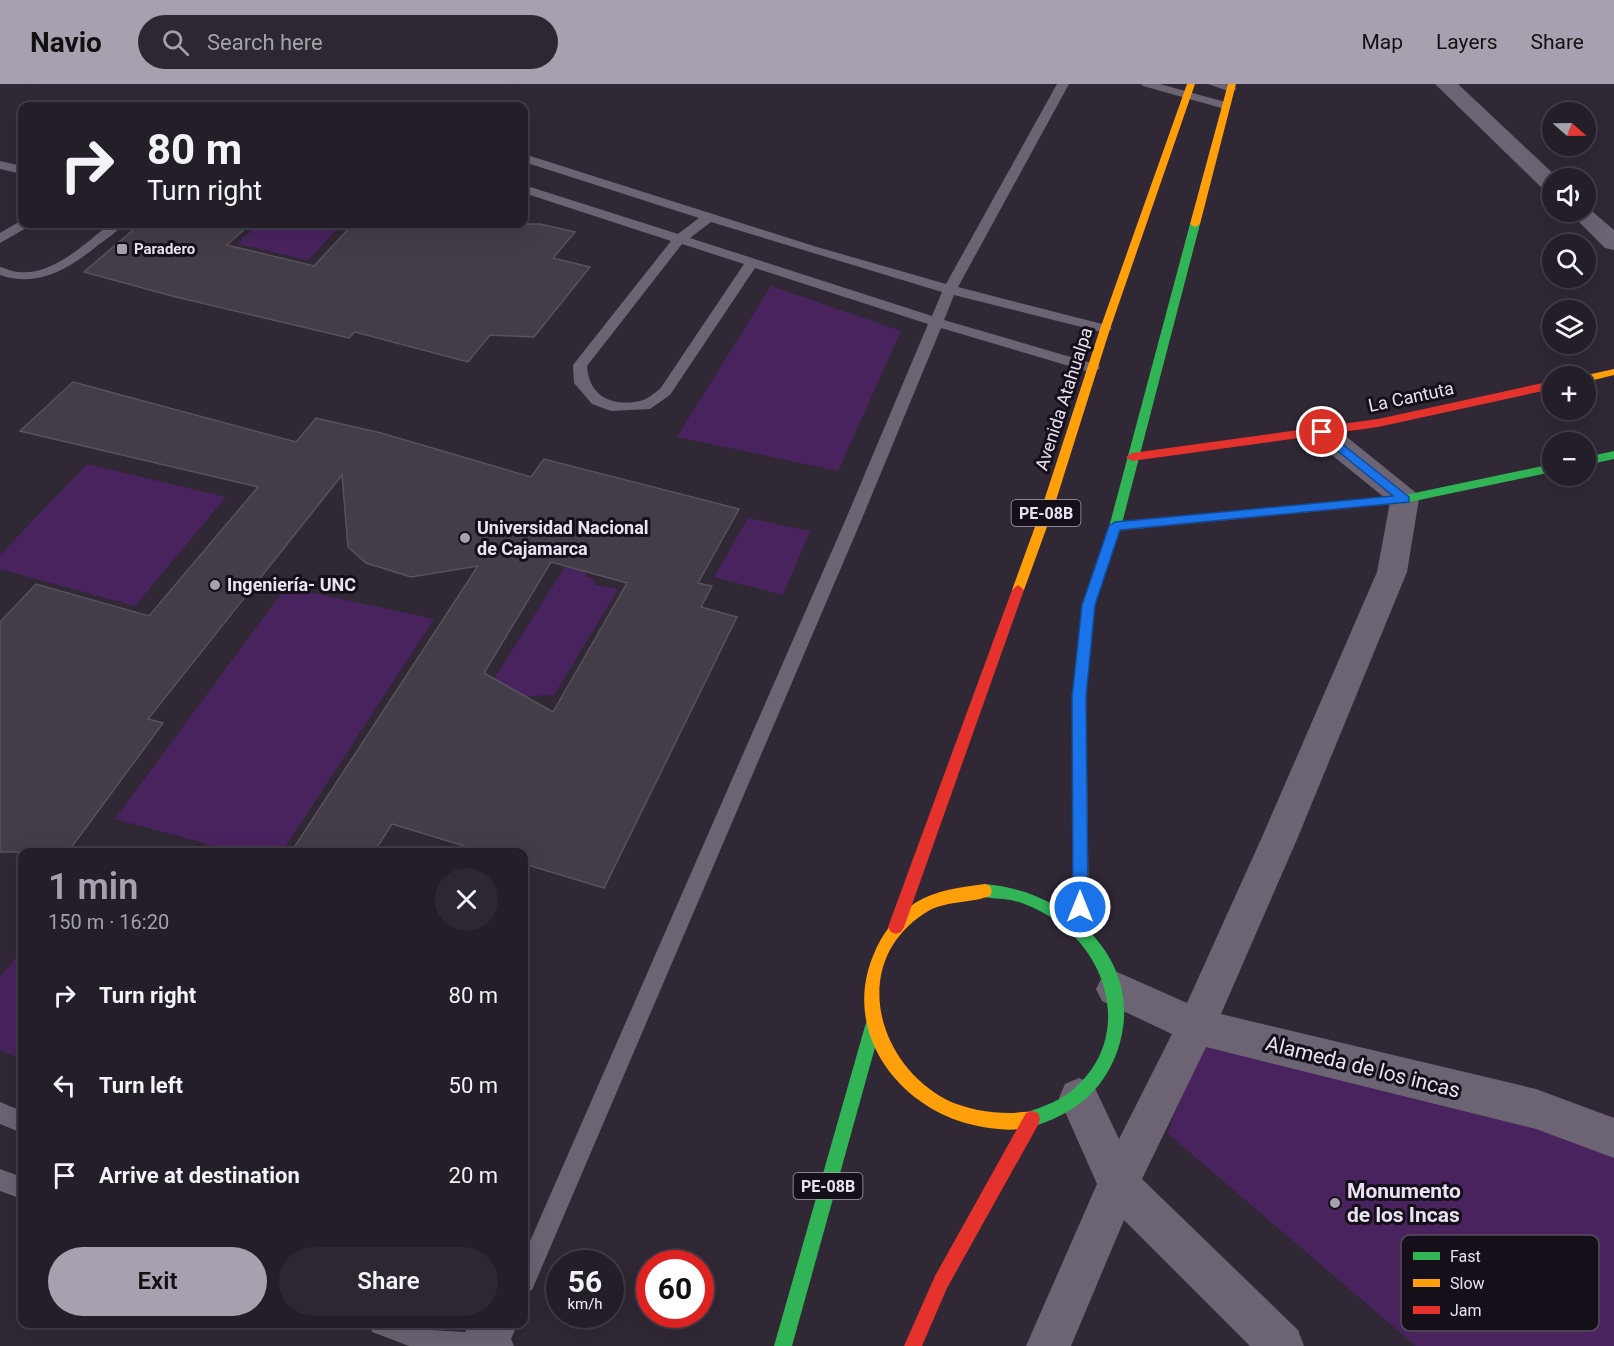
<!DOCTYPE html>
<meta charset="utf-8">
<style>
:root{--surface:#241e28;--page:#2c2730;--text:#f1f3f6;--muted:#a3a2a8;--line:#413c45;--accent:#a9a0af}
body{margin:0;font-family:Roboto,sans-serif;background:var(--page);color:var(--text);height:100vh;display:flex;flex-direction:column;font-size:22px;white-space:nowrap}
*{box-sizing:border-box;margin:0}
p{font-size:20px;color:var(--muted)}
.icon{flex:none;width:33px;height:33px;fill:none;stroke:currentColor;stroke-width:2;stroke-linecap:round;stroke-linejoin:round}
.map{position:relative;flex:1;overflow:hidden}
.panel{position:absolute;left:18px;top:764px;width:510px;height:480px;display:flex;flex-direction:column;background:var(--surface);border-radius:12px;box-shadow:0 6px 24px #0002,0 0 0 2px var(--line)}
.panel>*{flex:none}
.banner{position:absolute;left:18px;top:18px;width:510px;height:126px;border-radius:12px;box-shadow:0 6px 24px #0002,0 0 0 2px var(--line);background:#241e28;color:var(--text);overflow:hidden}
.needle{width:39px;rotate:110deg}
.tools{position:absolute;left:1542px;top:18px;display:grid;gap:12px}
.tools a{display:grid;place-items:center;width:54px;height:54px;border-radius:50%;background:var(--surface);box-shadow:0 6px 24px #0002,0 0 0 2px var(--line);font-size:30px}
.speed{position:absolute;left:546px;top:1166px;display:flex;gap:12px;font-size:30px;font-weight:700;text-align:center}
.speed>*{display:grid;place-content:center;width:78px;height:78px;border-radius:50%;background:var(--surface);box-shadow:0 6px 24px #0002,0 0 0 2px var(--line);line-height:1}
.speed small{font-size:15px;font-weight:400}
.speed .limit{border:9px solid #d22;background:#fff;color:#111}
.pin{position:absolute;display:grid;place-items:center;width:51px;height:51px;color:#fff;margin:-26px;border:3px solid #fff;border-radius:50%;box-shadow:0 2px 6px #0007}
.me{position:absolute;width:66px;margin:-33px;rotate:0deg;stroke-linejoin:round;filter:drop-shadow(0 0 4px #0008)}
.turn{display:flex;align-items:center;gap:21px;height:126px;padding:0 30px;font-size:27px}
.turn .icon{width:78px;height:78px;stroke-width:2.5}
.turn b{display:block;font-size:42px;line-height:51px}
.round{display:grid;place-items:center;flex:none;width:63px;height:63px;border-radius:32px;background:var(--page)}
.summary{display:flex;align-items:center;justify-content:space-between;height:102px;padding:0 30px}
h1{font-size:36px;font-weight:600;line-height:45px;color:var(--accent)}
.cta{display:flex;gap:12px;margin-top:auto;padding:12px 30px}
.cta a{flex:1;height:69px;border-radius:36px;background:var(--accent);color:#111;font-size:24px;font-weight:600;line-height:69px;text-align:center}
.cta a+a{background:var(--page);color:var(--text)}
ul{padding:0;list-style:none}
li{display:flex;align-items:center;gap:18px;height:90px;padding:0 30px}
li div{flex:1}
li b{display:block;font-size:22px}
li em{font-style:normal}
header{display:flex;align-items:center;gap:36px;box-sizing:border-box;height:84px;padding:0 30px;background:var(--accent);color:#111}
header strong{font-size:28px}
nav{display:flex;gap:33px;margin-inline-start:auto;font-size:21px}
.search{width:420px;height:54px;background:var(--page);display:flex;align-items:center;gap:15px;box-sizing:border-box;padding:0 21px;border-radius:33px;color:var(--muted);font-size:22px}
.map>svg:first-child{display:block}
</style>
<header>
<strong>Navio</strong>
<div class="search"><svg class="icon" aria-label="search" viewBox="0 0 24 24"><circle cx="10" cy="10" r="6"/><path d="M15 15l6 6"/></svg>Search here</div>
<nav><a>Map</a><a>Layers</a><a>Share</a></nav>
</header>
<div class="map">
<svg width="1614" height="1262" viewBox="0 0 1614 1262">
<rect width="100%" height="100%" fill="#302835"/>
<path fill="#49235e" d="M258,140H342L308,176L237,160Z
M771,202L901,247L838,387L677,353Z
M87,380L226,413L135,522L0,485V471Z
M748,434L810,447L783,511L714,493Z
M573,470L592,475L585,492L595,496L594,501L618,505L554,611L482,614Z
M286,503L434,535L282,768H237L115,735Z
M22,865V963L16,973L0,966V894Z
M1212,937L1544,1011L1614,1033V1262H1416L1167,1049Z"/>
<path fill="#433d48" stroke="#59525d" stroke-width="1.5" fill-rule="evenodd" d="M140,140H250L227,161L314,182L353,140H540L575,148L553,174L590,183L534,253L490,251L468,278L355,248L349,254L172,212L84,188Z
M73,298L296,358L316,334L381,349L531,393L544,375L739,425L698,499L712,502L701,523L737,533L604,804L524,780V768H484L392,740L374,768H291L478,482L411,493L366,479L348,463L342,391L148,635L163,639L68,768H0V538L36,500L149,532L258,403L20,347ZM551,478L627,499L553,628L484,589Z"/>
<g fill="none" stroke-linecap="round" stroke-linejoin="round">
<path fill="#6c6473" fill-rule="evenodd" d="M1057,0H1069L958,203L1110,242L1112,245L1105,249L954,211L944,236L1098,281L1100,284L1093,289L941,244L861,437L532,1206L524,1210V1171L845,437L928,240L755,184L670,311L650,325L611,327L592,320L574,299L573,281L671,157L524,109V101L678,150L699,134L524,78V70L817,163L946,200ZM711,138L942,208L932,232L690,154ZM682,160L744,180L660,305C654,309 647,316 640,317C611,323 589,312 587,282Z
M1141,0H1160L1229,19L1231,21L1225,25L1143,2Z
M1208,0H1226L1237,5L1231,8Z
M343,16L358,22H292L298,18Z
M0,77L22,82V90L0,85Z
M22,136V140H29L28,143L0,159V149Z
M110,140H123C117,148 107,155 98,161C69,185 38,204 0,191V183C6,184 12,188 18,188C53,192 85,159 110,140Z
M0,1018L22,1027V1049L0,1040Z
M0,1085L22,1093V1115L0,1107Z
M369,1239H412L430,1246L466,1248L462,1239H518L511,1255L514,1262H409L372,1248Z"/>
<path fill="#6c6473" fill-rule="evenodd" d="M1435,0H1458L1558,94H1552V108L1544,106Z
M1586,122L1614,146V166L1605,164L1569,128H1586Z
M1322,339L1332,341L1415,408L1419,415L1407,488L1298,753L1221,930L1536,1005L1614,1034V1074L1536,1045L1206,963L1142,1095L1298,1246L1304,1262H1250L1124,1136L1071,1262H1026L1097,1100L1059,1014L1065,1000L1079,994L1093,1000L1119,1055L1172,950L1102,917L1096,905L1102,893L1115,887L1187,919L1262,753L1377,488L1390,418L1312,355L1308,348L1312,341Z"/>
<path fill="#30b455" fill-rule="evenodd" d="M1195,137L1200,140L1121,443L1095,521L1092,553L1086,558L1080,553L1083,521L1109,443L1190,140Z
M1614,367V375L1586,381V373Z
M1552,380V388L1405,419L1373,422L1367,418L1373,414L1405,411Z
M985,800C1069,807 1149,878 1117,968C1102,1009 1072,1031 1031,1043L1025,1041L1023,1035L1025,1029C1044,1022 1062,1017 1077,1002C1128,955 1112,879 1060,840C1046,829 1028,820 1011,816C1001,814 990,815 980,812L978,807L980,802Z
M873,935L879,937L881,942L792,1262H774L865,942L867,937Z"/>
<path fill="#ff9f0a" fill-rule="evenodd" d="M1187,0H1195L1110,245L1052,429L1024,506L1018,511L1014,509L1012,506L1040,429L1100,245Z
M1228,0H1236L1200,140L1195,143L1190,140Z
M1614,285V291L1586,298V292H1582Z
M1086,548L1092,553L1086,613L1089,846L1086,851L1081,853L1076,851L1073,846L1072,613L1080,553Z
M985,800L990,802L992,807L990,812C968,820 945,816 925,829C849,878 876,979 947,1016C966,1025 989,1029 1010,1029C1019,1029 1028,1026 1037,1029L1039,1035L1037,1041C1019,1048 997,1046 978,1042C901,1027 841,950 873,872C881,851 895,832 915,819C936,806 961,803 985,800Z"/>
<path fill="#e5322d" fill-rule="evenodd" d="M1552,297V305L1378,343L1132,377L1126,373L1132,369L1378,335Z
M1373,414L1379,418L1373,422L1115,447L1109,443L1115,439Z
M1018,501L1024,506L904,843L901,848L896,850L891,848L888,843L1012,506Z
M1032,1027L1038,1029L1040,1035L1038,1041L947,1204L922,1262H904L935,1192L1026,1029Z"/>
</g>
<path fill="#1a73e8" stroke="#114b97" stroke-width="1.5" d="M1322,344L1409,413V418L1120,446L1095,521L1086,613L1088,823L1086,827L1080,829L1075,827L1073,823L1072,613L1082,521L1109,442L1115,438L1393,412L1318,351L1316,348Z"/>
<g fill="#a9a0af" stroke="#150f1a" stroke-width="2">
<rect x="116" y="159" width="12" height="12" rx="3"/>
<circle cx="465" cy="454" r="6"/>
<circle cx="215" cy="501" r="6"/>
<circle cx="1335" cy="1119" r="6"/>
</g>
<g text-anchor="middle" stroke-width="6" stroke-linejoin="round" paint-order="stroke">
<g font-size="15" font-weight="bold" fill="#eae1f1" stroke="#150f1a" text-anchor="start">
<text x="134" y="170">Paradero</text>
</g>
<g fill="#150f1a" stroke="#aaa2b0" stroke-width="1.5">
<rect x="1011.5" y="416" width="69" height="26" rx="4.5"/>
<rect x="793.5" y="1089" width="69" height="26" rx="4.5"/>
</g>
<g font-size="16" font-weight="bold" fill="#eae1f1">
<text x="1046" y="435">PE-08B</text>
<text x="828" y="1108">PE-08B</text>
</g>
<g font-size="18" fill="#eae1f1" stroke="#150f1a">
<text transform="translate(1411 313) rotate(-12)" y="6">La Cantuta</text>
<text transform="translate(1064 315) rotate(-72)" y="6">Avenida Atahualpa</text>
</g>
<g font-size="18" font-weight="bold" fill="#eae1f1" stroke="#150f1a" text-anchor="start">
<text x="477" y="450">Universidad Nacional<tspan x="477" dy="21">de Cajamarca</tspan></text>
<text x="227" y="507">Ingeniería- UNC</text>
</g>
<g font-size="21" fill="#eae1f1" stroke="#150f1a">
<text transform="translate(1363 983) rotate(14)" y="7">Alameda de los incas</text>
</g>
<g font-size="21" font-weight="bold" fill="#eae1f1" stroke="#150f1a" text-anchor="start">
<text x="1347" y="1114">Monumento<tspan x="1347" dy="24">de los Incas</tspan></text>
</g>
</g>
<rect x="1401" y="1151" width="198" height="96" rx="9" fill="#150f1a" stroke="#554e5a" stroke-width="1.5"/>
<rect x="1413" y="1168" width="27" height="8" fill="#30b455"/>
<rect x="1413" y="1195" width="27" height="8" fill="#ff9f0a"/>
<rect x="1413" y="1222" width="27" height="8" fill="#e5322d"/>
<g font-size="16" fill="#eae1f1">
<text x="1450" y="1178">Fast</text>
<text x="1450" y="1205">Slow</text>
<text x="1450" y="1232">Jam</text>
</g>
</svg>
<div class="tools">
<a><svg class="needle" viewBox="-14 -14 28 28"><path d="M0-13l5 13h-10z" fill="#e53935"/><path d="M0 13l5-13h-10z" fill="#a3a2a8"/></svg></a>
<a><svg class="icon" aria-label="sound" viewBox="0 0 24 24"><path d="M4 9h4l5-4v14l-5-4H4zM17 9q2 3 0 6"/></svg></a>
<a><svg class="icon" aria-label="search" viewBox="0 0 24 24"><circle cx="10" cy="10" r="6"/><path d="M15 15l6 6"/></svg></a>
<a><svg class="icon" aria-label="layers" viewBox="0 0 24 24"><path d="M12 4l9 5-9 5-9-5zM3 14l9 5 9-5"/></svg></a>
<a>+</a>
<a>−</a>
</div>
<div class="speed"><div>56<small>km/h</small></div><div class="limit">60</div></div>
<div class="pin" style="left:1322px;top:348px;background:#d93025"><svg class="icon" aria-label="arrive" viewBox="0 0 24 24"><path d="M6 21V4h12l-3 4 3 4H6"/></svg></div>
<svg class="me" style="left:1080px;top:823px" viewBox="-20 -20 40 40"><circle r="17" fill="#1a73e8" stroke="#fff" stroke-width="3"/><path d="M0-11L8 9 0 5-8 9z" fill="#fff"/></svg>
<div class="banner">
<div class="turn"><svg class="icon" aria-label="right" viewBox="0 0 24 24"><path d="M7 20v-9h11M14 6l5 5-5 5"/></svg><div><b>80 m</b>Turn right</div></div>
</div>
<section class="panel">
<div class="summary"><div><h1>1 min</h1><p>150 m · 16:20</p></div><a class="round"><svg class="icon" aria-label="close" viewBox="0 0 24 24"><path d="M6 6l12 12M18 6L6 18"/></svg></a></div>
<ul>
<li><svg class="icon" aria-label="right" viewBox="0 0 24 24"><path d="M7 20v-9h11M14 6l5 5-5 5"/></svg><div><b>Turn right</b></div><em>80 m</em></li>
<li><svg class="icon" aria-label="left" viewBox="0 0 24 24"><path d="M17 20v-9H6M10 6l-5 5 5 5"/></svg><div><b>Turn left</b></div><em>50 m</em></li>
<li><svg class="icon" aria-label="arrive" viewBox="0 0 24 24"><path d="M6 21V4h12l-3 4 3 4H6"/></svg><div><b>Arrive at destination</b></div><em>20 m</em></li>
</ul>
<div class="cta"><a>Exit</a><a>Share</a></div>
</section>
</div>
